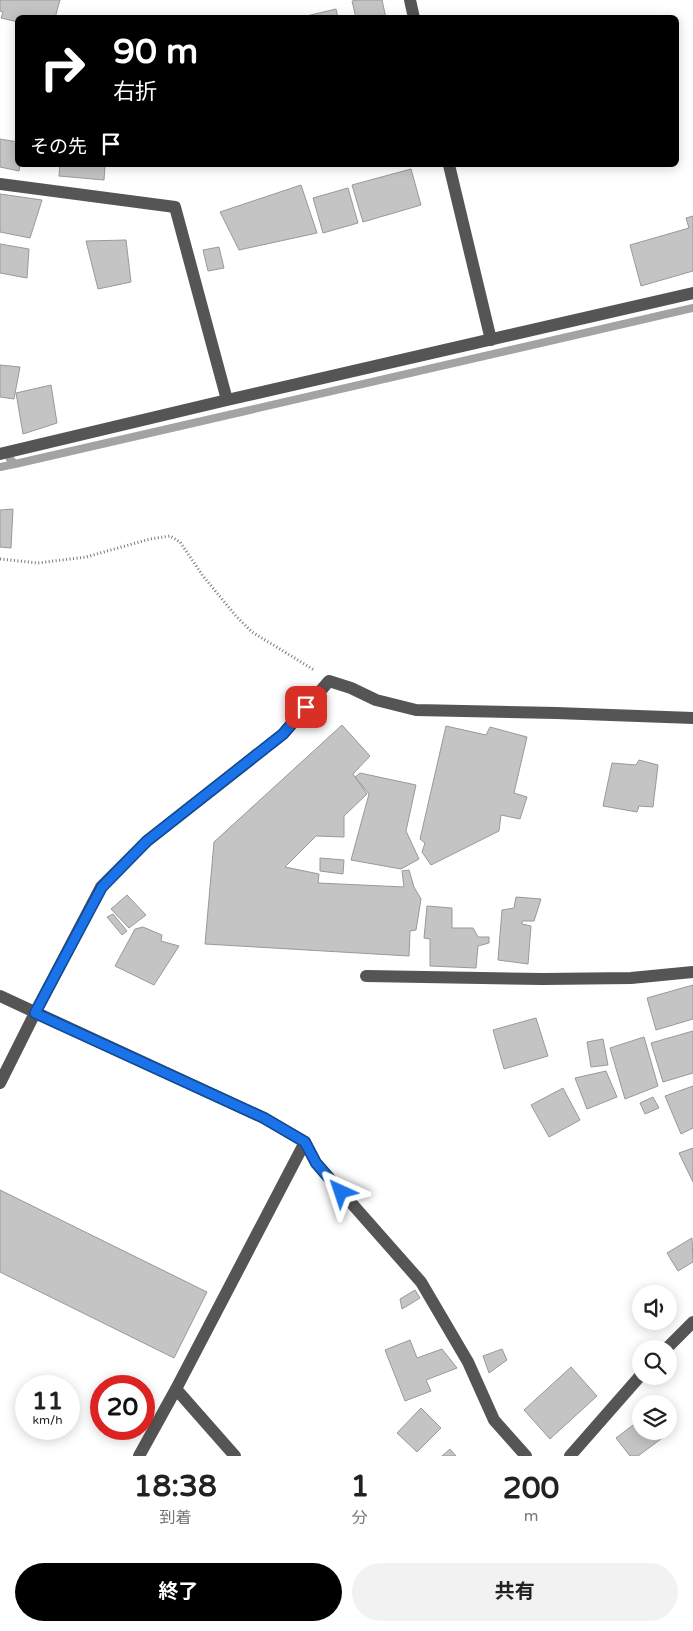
<!DOCTYPE html>
<html lang="ja">
<meta charset="utf-8">
<style>
:root{--surface:#fff;--page:#f2f2f2;--text:#222;--muted:#767676;--accent:#000}
body{margin:0;font-family:"Varela Round","Noto Sans JP",sans-serif;background:var(--page);color:var(--text);height:100vh;display:flex;flex-direction:column;font-size:19px;white-space:nowrap}
*{box-sizing:border-box;margin:0}
p{font-size:16px;color:var(--muted)}
.icon{flex:none;width:28px;height:28px;fill:none;stroke:currentColor;stroke-width:2;stroke-linecap:round;stroke-linejoin:round}
.map{position:relative;height:1456px;overflow:hidden}
.sheet{display:flex;flex-direction:column;background:var(--surface);flex:1}
.sheet>*{flex:none}
.banner{position:absolute;left:15px;top:15px;width:664px;height:152px;border-radius:8px;box-shadow:0 2px 12px #0003;background:#000;color:#fff;overflow:hidden}
.buttons{position:absolute;left:632px;top:1285px;display:grid;gap:10px}
.buttons a{display:grid;place-items:center;width:45px;height:45px;border-radius:50%;background:var(--surface);box-shadow:0 2px 12px #0003;font-size:25px}
.speed{position:absolute;left:15px;top:1375px;display:flex;gap:10px;font-size:25px;font-weight:700;text-align:center}
.speed>*{display:grid;place-content:center;width:65px;height:65px;border-radius:50%;background:var(--surface);box-shadow:0 2px 12px #0003;line-height:1}
.speed small{font-size:12px;font-weight:400}
.speed .limit{border:8px solid #d22;background:#fff;color:#111}
.pin{position:absolute;display:grid;place-items:center;width:42px;height:42px;color:#fff;margin:-21px;border-radius:10px;box-shadow:0 2px 8px #0006}
.me{position:absolute;width:55px;margin:-28px;rotate:318deg;stroke-linejoin:round;filter:drop-shadow(0 0 4px #0008)}
.turn{display:flex;align-items:center;gap:18px;height:105px;padding:0 15px;font-size:22px}
.turn .icon{width:65px;height:65px;stroke-width:2.5}
.turn b{display:block;font-size:35px;line-height:42px}
.then{display:flex;align-items:center;height:48px;padding:0 15px;background:#0003;gap:10px;font-size:19px}
.eta{display:flex;justify-content:space-evenly;align-items:center;height:85px;text-align:center}
.eta b{font-size:30px;font-weight:700;line-height:35px}
.primary-button{display:flex;gap:10px;margin-top:auto;padding:10px 15px}
.primary-button a{flex:1;height:58px;border-radius:30px;background:var(--accent);color:#fff;font-size:20px;font-weight:700;line-height:58px;text-align:center}
.primary-button a+a{background:var(--page);color:var(--text)}
.map>svg:first-child{display:block}
</style>
<div class="map">
<svg width="693" height="1456" viewBox="0 0 693 1456">
<rect width="100%" height="100%" fill="#fff"/>
<g fill="none" stroke-linecap="round" stroke-linejoin="round">
<path stroke="#a3a3a3" stroke-width="8" d="M10,459L15,464L693,308
M0,467L15,464"/>
</g>
<path fill="#c4c4c4" stroke="#999" d="M0,0H60L55,18H18V22L1,18L3,12L0,11Z
M358,0H382L386,18H356L352,1Z
M336,9L338,18H298Z
M0,139L18,142V165H20L19,171L0,167Z
M60,165H105L104,180L59,176Z
M411,169L421,205L363,222L352,185Z
M301,185L317,233L239,250L220,212Z
M348,188L358,223L323,233L313,198Z
M0,194L42,200L30,238L0,232Z
M693,216V271L641,286L630,245L689,228L686,218Z
M126,240L131,282L98,289L86,241Z
M0,244L29,249L27,278L0,273Z
M219,247L224,268L208,271L203,250Z
M0,365L20,367L14,399L0,397Z
M51,385L57,423L23,434L16,393Z
M13,509L11,548L0,547V510Z
M342,725L370,756L353,774L367,794L344,816V837L316,836L285,867L319,874L318,883L404,887L402,871L409,870L414,887L421,899L416,930L410,931L409,956L205,944L214,842Z
M446,726L486,735L490,727L527,737L514,793L527,797L520,819L501,815L499,831L431,865L422,852L425,843L420,839Z
M639,760L658,765L653,807L639,806L637,812L603,806L612,763L636,765Z
M360,773L416,785L406,831L419,859L401,869L351,860L369,794L355,777Z
M320,858L344,860L343,874L320,871Z
M127,895L146,915L129,928L111,909Z
M516,897L541,899L534,921H522V924L531,926L528,964L498,960L502,910L514,908Z
M427,906L452,908V928H473L478,937H489V943L478,946L476,968L430,966V939L424,938Z
M113,914L127,931L122,935L107,917Z
M143,927L162,935L161,941L179,946L154,985L115,966L135,929Z
M693,985V1019L656,1030L647,998Z
M536,1018L548,1056L504,1069L493,1030Z
M693,1031V1073L663,1082L651,1043Z
M644,1037L658,1086L625,1099L610,1048Z
M603,1039L608,1065L591,1067L587,1042Z
M606,1071L617,1097L587,1109L575,1078Z
M693,1086V1128L681,1134L665,1096Z
M563,1088L580,1120L549,1137L531,1105Z
M653,1097L659,1108L645,1114L640,1103Z
M693,1148V1182L679,1153Z
M0,1190L207,1292L174,1358L0,1272Z
M692,1238L693,1262L678,1271L667,1253Z
M415,1290L420,1298L402,1309L400,1299Z
M410,1340L417,1358L442,1349L457,1368L426,1380L431,1391L405,1401L385,1350Z
M502,1349L507,1360L489,1373L483,1356Z
M571,1367L597,1396L550,1439L524,1410Z
M421,1408L441,1428L417,1452L397,1433Z
M641,1419V1431H661L665,1436L638,1456H630L616,1438Z
M450,1449L456,1456H442Z"/>
<g fill="none" stroke-linecap="round" stroke-linejoin="round">
<path stroke="#777" stroke-width="3" stroke-dasharray="1 2.5" stroke-linecap="butt" d="M0,559L38,563L86,557L150,539L170,536L180,542L203,576L236,616L252,632L314,670"/>
<path stroke="#555" stroke-width="12" d="M410,0L414,18
M449,165L491,340
M0,184L175,207L227,400
M0,454L227,400L693,293
M366,976L543,979L631,978L693,972
M0,996L264,1118L305,1142L176,1389L139,1456
M0,1083L35,1013L101,887L147,841L283,734L329,681L351,688L376,700L416,710L556,713L693,718
M305,1142L316,1163L421,1282L468,1362L494,1420L526,1456
M666,1349L693,1322
M176,1389L235,1456
M570,1456L641,1375"/>
</g>
<g fill="none" stroke-linecap="round" stroke-linejoin="round">
<g stroke="#114b97" stroke-width="12">
<path id="route" d="M306,707L283,734L147,841L102,887L35,1013L264,1118L305,1142L316,1163L341,1192"/>
</g>
<use href="#route" stroke="#1a73e8" stroke-width="9"/>
</g>
</svg>
<div class="buttons">
<a><svg class="icon" aria-label="sound" viewBox="0 0 24 24"><path d="M4 9h4l5-4v14l-5-4H4zM17 9q2 3 0 6"/></svg></a>
<a><svg class="icon" aria-label="search" viewBox="0 0 24 24"><circle cx="10" cy="10" r="6"/><path d="M15 15l6 6"/></svg></a>
<a><svg class="icon" aria-label="layers" viewBox="0 0 24 24"><path d="M12 4l9 5-9 5-9-5zM3 14l9 5 9-5"/></svg></a>
</div>
<div class="speed"><div>11<small>km/h</small></div><div class="limit">20</div></div>
<div class="pin" style="left:306px;top:707px;background:#d93025"><svg class="icon" aria-label="arrive" viewBox="0 0 24 24"><path d="M6 21V4h12l-3 4 3 4H6"/></svg></div>
<svg class="me" style="left:341px;top:1192px" viewBox="-20 -20 40 40"><path d="M0-17L14 15 0 8-14 15z" fill="#1a73e8" stroke="#fff" stroke-width="4"/></svg>
<div class="banner">
<div class="turn"><svg class="icon" aria-label="right" viewBox="0 0 24 24"><path d="M7 20v-9h11M14 6l5 5-5 5"/></svg><div><b>90 m</b>右折</div></div>
<div class="then">その先<svg class="icon" aria-label="arrive" viewBox="0 0 24 24"><path d="M6 21V4h12l-3 4 3 4H6"/></svg></div>
</div>
</div>
<section class="sheet">
<div class="eta">
<div><b>18:38</b><p>到着</p></div>
<div><b>1</b><p>分</p></div>
<div><b>200</b><p>m</p></div>
</div>
<div class="primary-button"><a>終了</a><a>共有</a></div>
</section>
